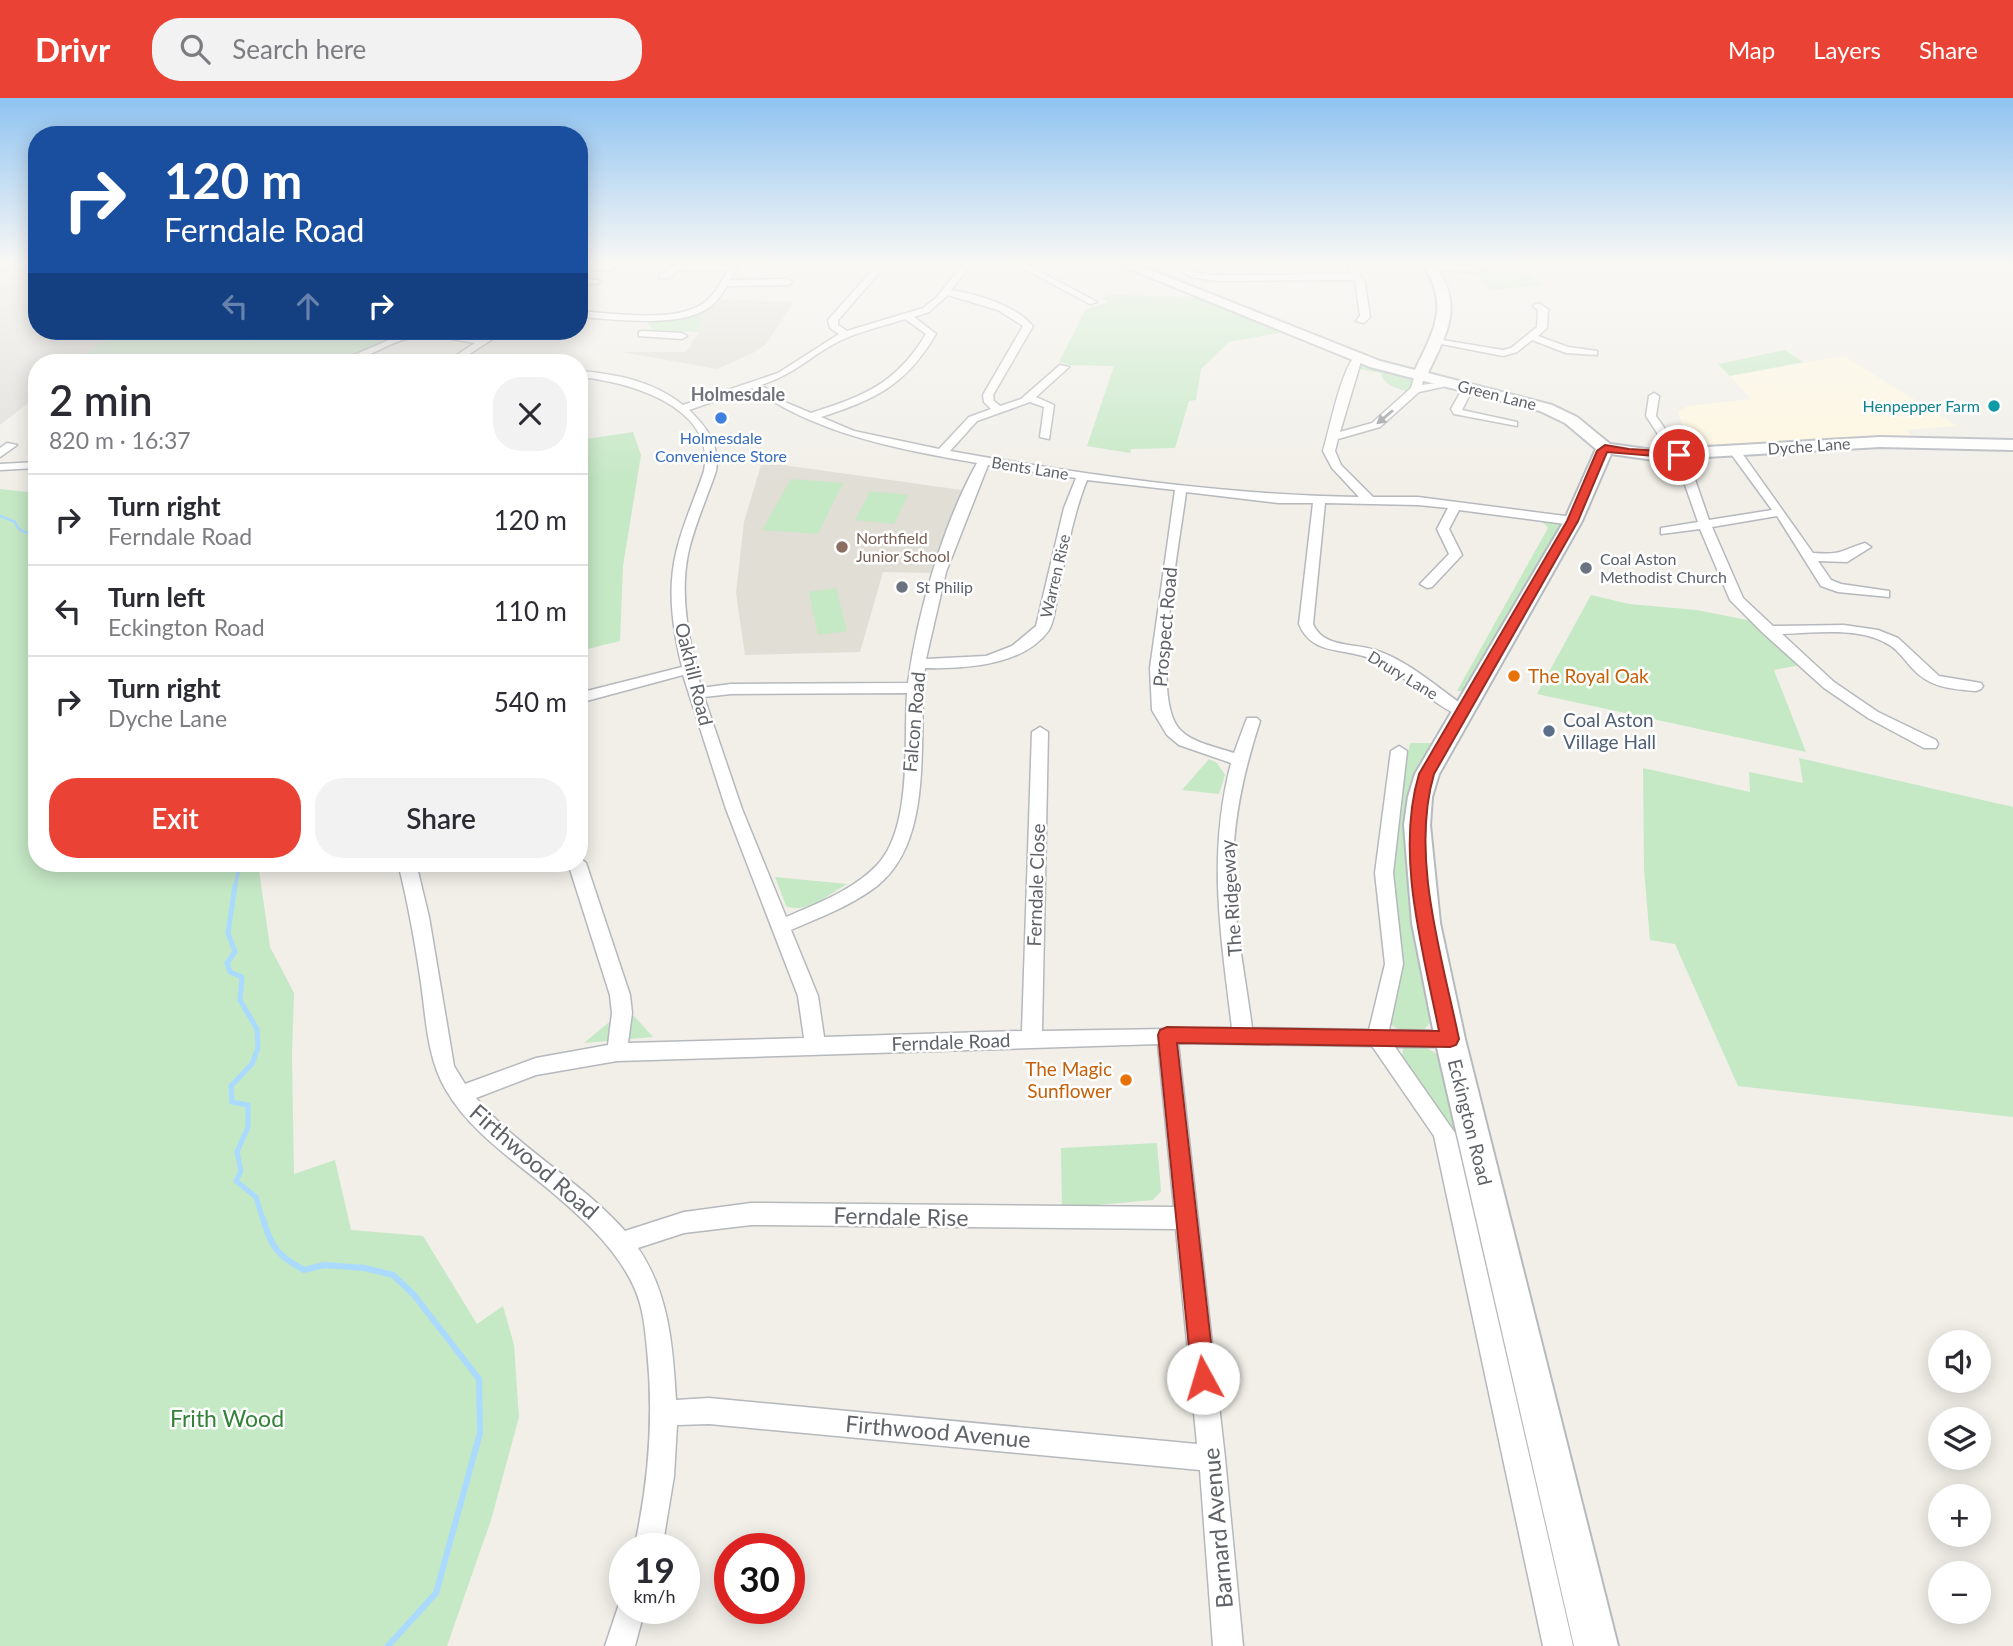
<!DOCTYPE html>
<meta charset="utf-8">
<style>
:root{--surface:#fff;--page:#f2f2f3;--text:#2b2b33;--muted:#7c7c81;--line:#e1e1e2;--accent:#ea4335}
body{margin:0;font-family:Lato,sans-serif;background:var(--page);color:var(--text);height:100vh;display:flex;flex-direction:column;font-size:26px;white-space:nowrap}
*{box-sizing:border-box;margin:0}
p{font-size:23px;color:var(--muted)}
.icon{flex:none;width:38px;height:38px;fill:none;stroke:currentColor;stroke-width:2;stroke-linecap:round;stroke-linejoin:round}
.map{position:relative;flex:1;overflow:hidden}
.sheet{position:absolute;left:28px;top:256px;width:560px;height:518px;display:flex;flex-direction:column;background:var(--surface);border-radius:28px;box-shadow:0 4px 18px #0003}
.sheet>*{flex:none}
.guide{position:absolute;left:28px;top:28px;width:560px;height:214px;border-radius:28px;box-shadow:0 4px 18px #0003;background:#1a4fa0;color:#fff;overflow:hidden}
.buttons{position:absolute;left:1928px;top:1232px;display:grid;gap:14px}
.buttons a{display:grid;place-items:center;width:63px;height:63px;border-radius:50%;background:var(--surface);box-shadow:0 4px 18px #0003;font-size:35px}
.speed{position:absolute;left:609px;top:1435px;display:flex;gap:14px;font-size:35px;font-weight:700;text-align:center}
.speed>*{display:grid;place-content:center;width:91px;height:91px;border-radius:50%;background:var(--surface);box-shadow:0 4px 18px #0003;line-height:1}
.speed small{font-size:18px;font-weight:400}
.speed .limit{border:10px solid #d22;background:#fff;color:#111}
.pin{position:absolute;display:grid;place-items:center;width:60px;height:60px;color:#fff;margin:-30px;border:4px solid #fff;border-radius:50%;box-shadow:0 2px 7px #0007}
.me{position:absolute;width:77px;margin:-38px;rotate:354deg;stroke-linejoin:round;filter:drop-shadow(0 0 5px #0008)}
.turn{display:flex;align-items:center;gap:24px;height:147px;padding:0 21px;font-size:32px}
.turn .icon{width:91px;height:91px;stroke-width:2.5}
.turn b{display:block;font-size:49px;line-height:60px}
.lanes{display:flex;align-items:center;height:66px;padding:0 21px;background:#0003;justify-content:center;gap:35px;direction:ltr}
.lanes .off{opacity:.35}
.round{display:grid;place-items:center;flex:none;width:74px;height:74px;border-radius:28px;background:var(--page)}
.headline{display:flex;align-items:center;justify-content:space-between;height:119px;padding:0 21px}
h1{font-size:42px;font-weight:600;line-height:52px}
.cta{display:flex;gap:14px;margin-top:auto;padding:14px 21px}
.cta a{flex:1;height:80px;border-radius:28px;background:var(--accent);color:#fff;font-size:28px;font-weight:600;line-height:80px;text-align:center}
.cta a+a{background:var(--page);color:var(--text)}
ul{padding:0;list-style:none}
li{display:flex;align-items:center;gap:21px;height:91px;padding:0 21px;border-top:2px solid var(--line)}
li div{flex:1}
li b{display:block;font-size:26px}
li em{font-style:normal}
header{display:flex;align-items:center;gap:42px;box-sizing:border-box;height:98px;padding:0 35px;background:var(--accent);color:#fff}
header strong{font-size:33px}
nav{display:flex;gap:38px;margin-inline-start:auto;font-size:24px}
.search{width:490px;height:63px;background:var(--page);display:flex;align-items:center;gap:18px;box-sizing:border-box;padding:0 24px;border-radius:28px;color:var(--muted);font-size:26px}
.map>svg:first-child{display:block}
</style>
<header>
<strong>Drivr</strong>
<div class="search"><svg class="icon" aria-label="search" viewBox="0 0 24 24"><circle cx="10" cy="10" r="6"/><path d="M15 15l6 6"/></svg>Search here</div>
<nav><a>Map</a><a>Layers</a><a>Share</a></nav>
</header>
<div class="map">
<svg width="2013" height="1548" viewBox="0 0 2013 1548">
<rect width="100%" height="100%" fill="#f1efe8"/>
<path fill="#fef7e0" d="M1844,258L1957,328L1906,332L1915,341L1702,353L1683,329L1678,314L1688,308L1751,301L1730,278Z"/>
<path fill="#e0deda" d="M0,167H37V233H116L78,264H37V298L0,327Z"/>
<path fill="#e1ded6" d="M718,201L794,204L766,246L753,255L717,271L622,254H686L699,234L703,217L714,210Z
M761,367H783L962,392L933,475L883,474L860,554L745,557L736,495L744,424Z"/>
<path fill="#c5e8c5" d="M1517,170L1546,187L1492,192L1473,173Z
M1109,197L1199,199L1285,234L1229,244L1201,271L1196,302L1189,303L1175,350L1131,351L1130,355L1087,348L1114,268L1069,267L1059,264L1086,211L1108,204L1101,200Z
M718,201L714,210L703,217L699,234L652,232L648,225L650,222L710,209Z
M116,233H487L480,239L425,233L406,235L391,239L350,259L329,264H78Z
M1785,252L1803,264L1730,278L1718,266Z
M1362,266L1414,280V289L1407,294C1396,289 1384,288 1381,275L1358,271Z
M633,334L641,357L623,468L620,543L579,553V342Z
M791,381L843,385L818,436L762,432Z
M0,391L37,395V765H258L270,849L294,895L292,958L294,1076L335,1062L351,1132L423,1138L477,1226L503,1208L514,1247L519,1319L491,1422L447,1548H0Z
M870,393L908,397L894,426L855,422Z
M1539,420L1563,426L1512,517L1463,593H1457L1548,430Z
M836,490L847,533L818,537L809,494Z
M1591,497L1629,506L1697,512L1752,523L1799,567L1774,572L1806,654L1537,596Z
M1410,645H1431C1424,662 1408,694 1406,710L1432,915L1430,925L1423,933C1409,933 1398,934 1388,924L1389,912L1401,877L1391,789L1398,709Z
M1799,660L2013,709V1019L1738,988L1675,846L1650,842L1644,771L1643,670L1750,694L1749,674L1803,685Z
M1209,661L1217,665L1225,677L1219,696L1182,692Z
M775,779L847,786C831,795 805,817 786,808Z
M634,918L653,939L584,945L608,925Z
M1411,947L1427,950L1443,960L1583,1548H1567L1452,1037L1402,960L1403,951Z
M1157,1045L1161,1093L1153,1102L1062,1110L1061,1050Z"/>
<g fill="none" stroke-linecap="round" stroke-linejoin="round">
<path stroke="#aadaff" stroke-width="2.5" d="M0,418L15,424C19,435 27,435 37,437"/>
<path stroke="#aadaff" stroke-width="3.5" d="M235,789L240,765"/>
<path stroke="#aadaff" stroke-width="5" d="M235,788L228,835L235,854L227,865L230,874L242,879L240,902L257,931L258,950L252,966L231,988L232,1004L248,1007V1029L237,1054L241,1073L236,1083L256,1099L263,1122"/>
<path stroke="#aadaff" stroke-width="6" d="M263,1121C271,1149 278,1158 304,1172L324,1167L365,1170L393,1177L414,1197L479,1281L480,1335L436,1495L388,1548"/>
<g stroke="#b5b8bc" stroke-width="3">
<path id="street" d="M0,167H8L0,174Z
M579,167H614L615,169L611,172L579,171Z
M673,167H739L730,182L788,181L792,184L788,187L727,188C722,195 717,204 710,209C679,231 616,221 579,219V213C613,215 677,226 705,204C716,196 721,184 727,173L678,172L670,180H659V176L665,175Z
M877,167H886L838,222V227L847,233L923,210L936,200L962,167H971L951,192C980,197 1013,206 1033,228L993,297L994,303L1000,308L1021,301L1060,267L1069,269L1036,299L1054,307L1049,341L1040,339L1044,309L1030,304L977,323L950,353C1085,377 1222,397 1359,399L1332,370L1323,353C1329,334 1342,266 1357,257L1362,260L1340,334L1372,325L1411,290L1415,276L1424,278L1422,287L1451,283L1456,286L1419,294L1380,329L1338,341L1335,353L1341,367L1373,399H1418L1573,419L1579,423L1573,427L1459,412L1449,431L1462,457L1432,489L1427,490L1420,486L1449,456L1437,431L1448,410L1418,407L1325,405L1313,526C1323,550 1354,545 1375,552C1409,563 1438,590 1467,610L1470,613L1467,616L1462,618C1439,612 1401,574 1374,562C1347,549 1312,559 1299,526L1313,405H1278L1186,394C1180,443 1151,591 1177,628C1188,644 1216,649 1234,655L1247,620H1257L1260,623C1245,669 1234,716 1233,765C1233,820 1245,875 1252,930L1369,932L1385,866L1375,775L1391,653L1399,648L1407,653L1393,775L1403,866L1389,932L1450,933L1457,935L1460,941L1457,947L1450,949H1395L1455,1035L1573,1548H1543L1434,1038L1372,948L1178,945L1225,1360L1243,1548H1213L1200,1372L709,1326L677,1327L674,1378L662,1451H634C649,1384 654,1319 647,1251C645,1230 643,1208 634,1189C618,1154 589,1126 560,1101C521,1067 472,1037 446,992C427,960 426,920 421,885C415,844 408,805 398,765H416L429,819L454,968L465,986L536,960L608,947L612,915L610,897L568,765H579V759L586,765L630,897L632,915L628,945L804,940L798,898L726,711L683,577L579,605V595L682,569C673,532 667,493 676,455C682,428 695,400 704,373C717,308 627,283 579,279V273C617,276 653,283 683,307L778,275L839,236L830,230L828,222ZM948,197L998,212L1023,228L983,297L984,304L991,311L969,319L939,351L854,333L821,319C876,301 905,288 936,236L914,219L929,214ZM905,221L926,236C896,286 864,298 811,315L787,305L761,287C792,277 806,262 832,247C855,234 881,229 905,221ZM752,290C819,337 898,351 977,365C943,426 917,516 908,585L731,586L701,590C690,546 679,501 688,456C694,428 707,400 716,373C720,347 707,329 689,312ZM988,367L1076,380L1064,410L1036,528L1012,548L986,558L926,561L946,474ZM1087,382L1175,392L1150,570L1152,612L1167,637L1179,647L1231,665C1207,758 1221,837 1232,930L1042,933L1048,634L1040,629L1032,634L1022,933L824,939L818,898L791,832C820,819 851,808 877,788C936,741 917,637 925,570C964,571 1024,568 1049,532C1055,522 1056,502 1059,490C1067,453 1073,417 1087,382ZM907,595C904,643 912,729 878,766C854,792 818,805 786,819L742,711L704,599L731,596ZM1158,946L1174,1109L751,1105L684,1114L625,1133C581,1083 519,1051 476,1000L536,977L617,963ZM751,1127L1176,1131L1197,1346L709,1300L676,1302C673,1249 669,1195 638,1150L684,1135Z
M1017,167H1028L1097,204L1090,206Z
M1179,167H1185L1196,175L1217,177L1351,176L1348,171L1355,169L1365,185L1370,219L1364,225L1356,223L1360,218L1355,182L1217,183L1191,179L1179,171Z
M1427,167L1477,168L1481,171L1477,174L1430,172Z
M579,179L601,183L597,186L579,185Z
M1538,205L1548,211L1547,230L1538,238L1568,249L1597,253V257L1566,255L1532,242L1517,254L1503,258L1431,244L1436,241L1503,252L1511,250L1537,229L1538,212L1533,208Z
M434,233L483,240L494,233H505L457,264H446L475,245C454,242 431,235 410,240C385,245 364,265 338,264L405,235Z
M642,233L682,235L687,238L682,241L639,238V234Z
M1464,288L1473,290L1462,312L1517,324V328L1454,316L1451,311Z
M1654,295L1659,298L1656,318L1690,367L1709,422L1772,412L1729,353L1735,350L1739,351L1813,455C1843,457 1839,453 1865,445L1871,449L1847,464L1818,463L1831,482L1841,486L1889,493V499L1838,494L1821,488L1777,418L1712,429L1743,500L1773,528L1844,527L1878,532L1898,540L1939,578L1981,585L1983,588L1981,591L1976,593C1951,591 1930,590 1912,570C1903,560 1896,549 1884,544C1855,529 1814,535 1782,536L1834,584L1878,614L1936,642L1938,646L1936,650H1924L1868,620L1824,590L1763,535L1730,502L1700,431L1661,436V430L1698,424L1678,367L1646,318L1649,298Z
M7,345L17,347L0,359V350Z
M37,364V370L0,372V366Z
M625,1498V1510H645L635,1548H605L621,1500Z"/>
</g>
<g stroke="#b6babf" stroke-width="4">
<path id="secondary" d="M1120,167H1138L1380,263L1415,272C1434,232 1450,207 1423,167H1435C1464,208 1447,235 1428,275L1552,307L1577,319L1610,346L1654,352L1880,339L2013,342V352L1880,349L1654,362L1611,356L1582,423L1439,676L1432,699L1430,727L1440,825L1465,941L1618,1548H1574L1435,941L1412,825L1404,727L1408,699L1415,676L1564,423L1596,351L1565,325L1540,313L1370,269Z"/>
</g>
<use href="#street" fill="#fff" fill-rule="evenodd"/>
<use href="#secondary" fill="#fff" fill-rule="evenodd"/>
</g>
<defs><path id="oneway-solid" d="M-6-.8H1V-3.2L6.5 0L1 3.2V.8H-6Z" transform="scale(1.75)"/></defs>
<use fill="#979a9d" href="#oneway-solid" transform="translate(1385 319) rotate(140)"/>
<linearGradient id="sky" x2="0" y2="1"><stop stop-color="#8fc3f1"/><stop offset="0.43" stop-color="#f9f8f5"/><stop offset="1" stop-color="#f9f8f5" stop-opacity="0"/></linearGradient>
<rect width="2013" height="384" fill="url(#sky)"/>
<path fill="#ea4335" stroke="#982c22" stroke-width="2" d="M1605,347L1629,351L1679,354L1684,357L1679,360L1607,354L1578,423L1434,676C1410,758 1442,859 1459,941L1456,947L1450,949L1177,945L1215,1280L1211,1288L1203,1291L1195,1288L1192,1280L1158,937L1160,932L1167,929L1439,933C1423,853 1395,756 1419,676L1567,423L1597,353Z"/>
<circle fill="#0f9aa8" stroke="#fff" stroke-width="2.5" cx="1994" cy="308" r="7"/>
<circle fill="#3f7fe0" stroke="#fff" stroke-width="2.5" cx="721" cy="320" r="7"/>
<circle fill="#8d6e63" stroke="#fff" stroke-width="2.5" cx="842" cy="449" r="7"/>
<g fill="#6b7280" stroke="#fff" stroke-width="2.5">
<circle cx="1586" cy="470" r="7"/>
<circle cx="902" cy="489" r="7"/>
</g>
<g fill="#e8710a" stroke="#fff" stroke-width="2.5">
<circle cx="1514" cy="578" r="7"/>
<circle cx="1126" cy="982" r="7"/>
</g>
<circle fill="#5c6f8a" stroke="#fff" stroke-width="2.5" cx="1549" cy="633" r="7"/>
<g text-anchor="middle" stroke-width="5" stroke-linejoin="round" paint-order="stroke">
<g font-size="16" fill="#5f6368" stroke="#fff">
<text transform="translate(1497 297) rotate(14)" y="6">Green Lane</text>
<text transform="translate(1809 348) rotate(-4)" y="6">Dyche Lane</text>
<text transform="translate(1030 370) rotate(9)" y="6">Bents Lane</text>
<text transform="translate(1055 478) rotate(-77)" y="6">Warren Rise</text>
<text transform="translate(1403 577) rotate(31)" y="6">Drury Lane</text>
</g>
<g font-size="16" fill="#0d838f" stroke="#fff" text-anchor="end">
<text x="1980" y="314">Henpepper Farm</text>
</g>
<g font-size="16" fill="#366cbe" stroke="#fff">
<text x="721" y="346">Holmesdale<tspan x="721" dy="18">Convenience Store</tspan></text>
</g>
<g font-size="16" fill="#785e54" stroke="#fff" text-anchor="start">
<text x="856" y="446">Northfield<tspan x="856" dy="18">Junior School</tspan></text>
</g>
<g font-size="16" fill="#5b616d" stroke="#fff" text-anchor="start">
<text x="1600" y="467">Coal Aston<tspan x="1600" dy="18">Methodist Church</tspan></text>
<text x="916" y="495">St Philip</text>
</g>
<g font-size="18" font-weight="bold" fill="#70757a" stroke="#fff">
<text x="738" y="303">Holmesdale</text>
</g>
<g font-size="19" fill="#5f6368" stroke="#fff">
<text transform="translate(1165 529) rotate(-85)" y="7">Prospect Road</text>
<text transform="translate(694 576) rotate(76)" y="7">Oakhill Road</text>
<text transform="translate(914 624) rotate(-85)" y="7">Falcon Road</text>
<text transform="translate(1036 787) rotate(-88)" y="7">Ferndale Close</text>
<text transform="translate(1231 800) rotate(-94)" y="7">The Ridgeway</text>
<text transform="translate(951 944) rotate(-2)" y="7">Ferndale Road</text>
<text transform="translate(1470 1024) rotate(76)" y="7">Eckington Road</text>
</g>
<g font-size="19" fill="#c56008" stroke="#fff" text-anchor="start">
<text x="1528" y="585">The Royal Oak</text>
<text x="1112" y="978" text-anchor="end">The Magic<tspan x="1112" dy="22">Sunflower</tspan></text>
</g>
<g font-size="19" fill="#4e5e75" stroke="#fff" text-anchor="start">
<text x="1563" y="629">Coal Aston<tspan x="1563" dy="22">Village Hall</tspan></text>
</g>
<g font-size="23" fill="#5f6368" stroke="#fff">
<text transform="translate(534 1064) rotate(41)" y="8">Firthwood Road</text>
<text transform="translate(901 1119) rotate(1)" y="8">Ferndale Rise</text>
<text transform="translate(938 1334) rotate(5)" y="8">Firthwood Avenue</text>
<text transform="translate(1218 1430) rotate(-95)" y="8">Barnard Avenue</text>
</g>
<g font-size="23" fill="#348238" stroke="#fff">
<text x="227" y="1329">Frith Wood</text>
</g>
</g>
</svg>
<div class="buttons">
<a><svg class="icon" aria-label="sound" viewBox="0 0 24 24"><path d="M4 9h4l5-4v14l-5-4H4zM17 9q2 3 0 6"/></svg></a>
<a><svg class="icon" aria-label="layers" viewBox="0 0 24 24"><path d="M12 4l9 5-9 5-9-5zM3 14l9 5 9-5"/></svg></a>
<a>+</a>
<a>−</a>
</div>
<div class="speed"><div>19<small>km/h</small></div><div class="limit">30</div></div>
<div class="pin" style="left:1679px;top:357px;background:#d93025"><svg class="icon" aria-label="arrive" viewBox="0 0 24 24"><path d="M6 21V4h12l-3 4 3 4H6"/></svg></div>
<svg class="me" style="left:1203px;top:1280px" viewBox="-20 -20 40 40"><circle r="19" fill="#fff"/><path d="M0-13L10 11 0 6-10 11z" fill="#ea4335"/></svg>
<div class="guide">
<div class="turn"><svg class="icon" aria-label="right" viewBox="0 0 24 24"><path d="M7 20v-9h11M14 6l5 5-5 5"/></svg><div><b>120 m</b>Ferndale Road</div></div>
<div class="lanes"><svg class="icon off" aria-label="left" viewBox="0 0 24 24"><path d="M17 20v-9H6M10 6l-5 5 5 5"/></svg><svg class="icon off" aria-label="ahead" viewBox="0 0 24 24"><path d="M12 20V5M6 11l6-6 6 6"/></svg><svg class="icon" aria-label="right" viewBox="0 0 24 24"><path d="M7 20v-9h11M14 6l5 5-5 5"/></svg></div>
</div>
<section class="sheet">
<div class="headline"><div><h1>2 min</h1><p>820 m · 16:37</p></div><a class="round"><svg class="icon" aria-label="close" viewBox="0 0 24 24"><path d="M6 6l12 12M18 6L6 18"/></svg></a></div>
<ul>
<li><svg class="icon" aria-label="right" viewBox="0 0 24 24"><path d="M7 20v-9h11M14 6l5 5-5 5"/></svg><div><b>Turn right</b><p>Ferndale Road</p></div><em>120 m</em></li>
<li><svg class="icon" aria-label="left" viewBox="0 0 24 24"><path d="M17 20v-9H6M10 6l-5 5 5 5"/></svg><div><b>Turn left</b><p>Eckington Road</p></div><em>110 m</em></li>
<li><svg class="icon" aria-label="right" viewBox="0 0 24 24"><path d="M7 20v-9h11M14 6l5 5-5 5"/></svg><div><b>Turn right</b><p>Dyche Lane</p></div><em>540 m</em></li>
</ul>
<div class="cta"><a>Exit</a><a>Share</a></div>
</section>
</div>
